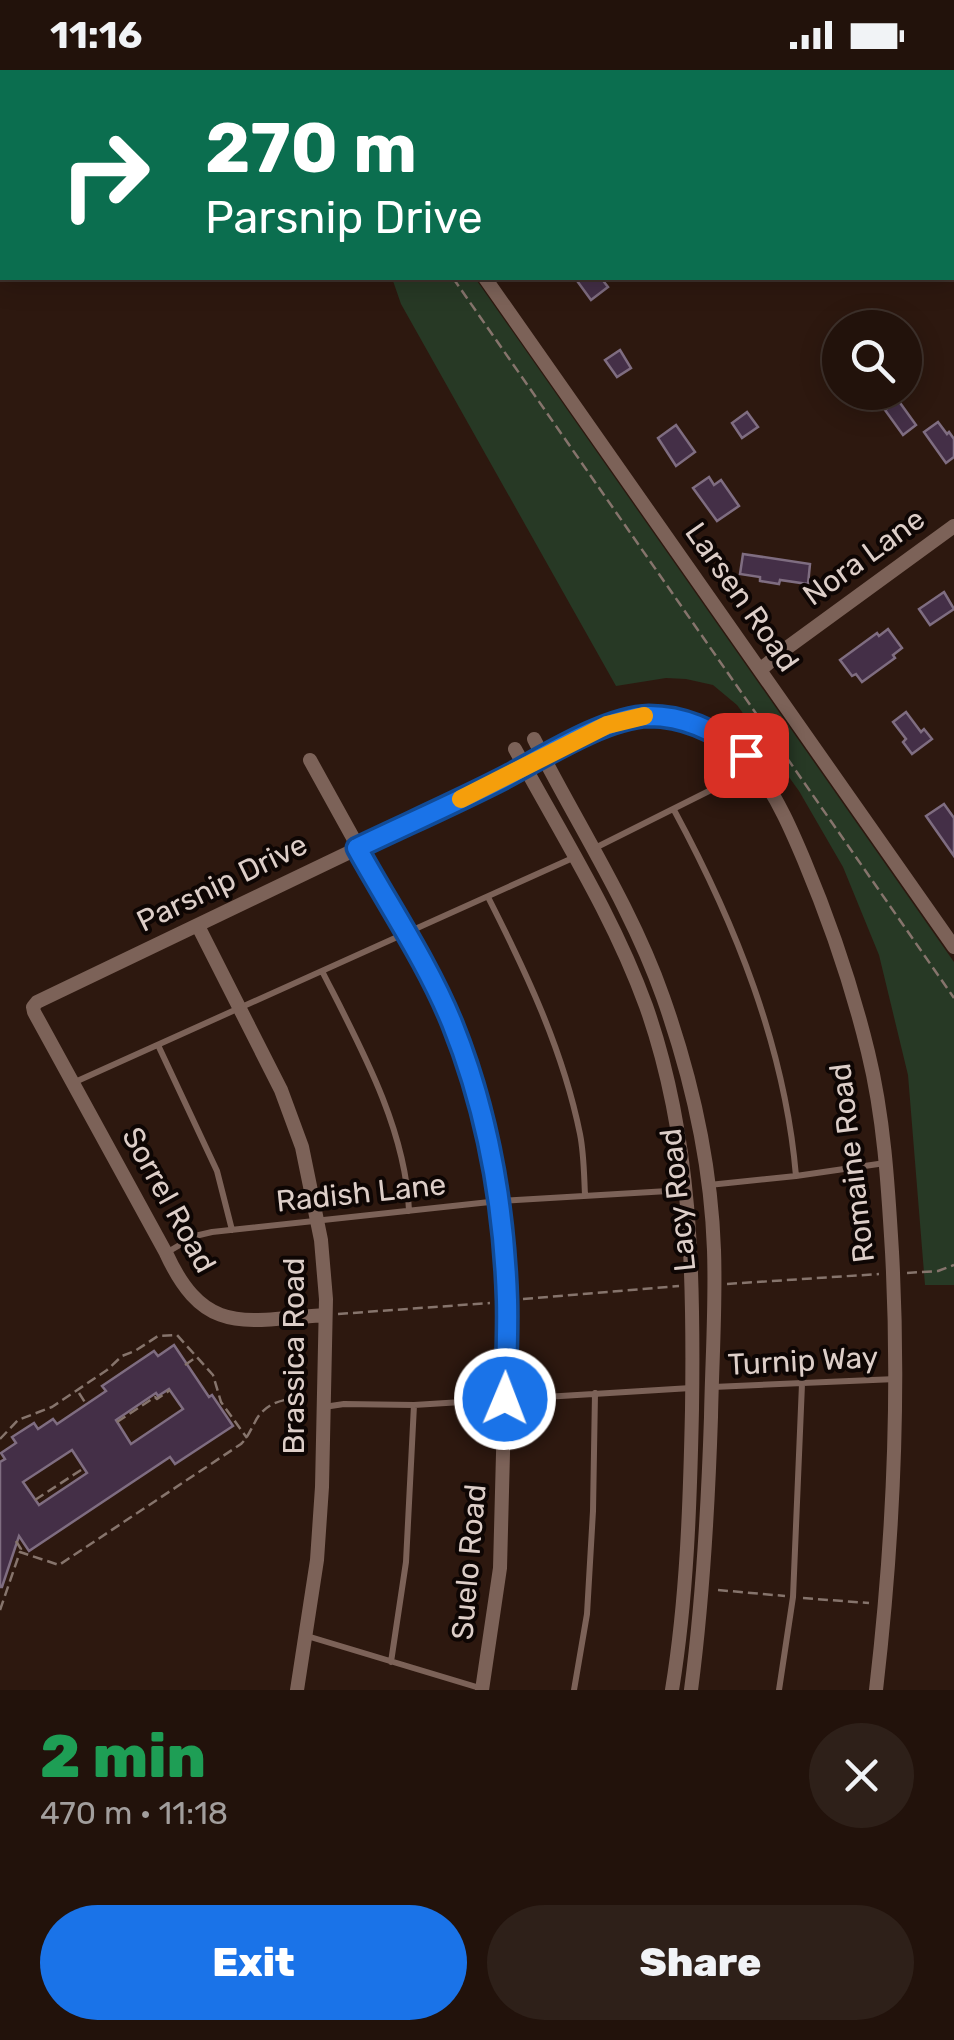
<!DOCTYPE html>
<meta charset="utf-8">
<style>
:root{--surface:#22120b;--page:#2e2019;--text:#f1f3f6;--muted:#a29e9d;--line:#3f322c;--accent:#1a73e8}
body{margin:0;font-family:Rubik,sans-serif;background:var(--page);color:var(--text);height:100vh;display:flex;flex-direction:column;font-size:38px;white-space:nowrap}
*{box-sizing:border-box;margin:0}
p{font-size:32px;color:var(--muted)}
.icon{flex:none;width:55px;height:55px;fill:none;stroke:currentColor;stroke-width:2;stroke-linecap:round;stroke-linejoin:round}
.map{position:relative;height:1620px;overflow:hidden}
.drawer{display:flex;flex-direction:column;background:var(--surface);flex:1}
.drawer>*{flex:none}
.guide{position:absolute;left:0px;top:0px;width:955px;height:210px;box-shadow:0 5px 25px #0003,0 0 0 2px var(--line);background:#0b6e4f;color:#fff;overflow:hidden}
.fabs{position:absolute;left:822px;top:240px;display:grid;gap:20px}
.fabs a{display:grid;place-items:center;width:100px;height:100px;border-radius:50%;background:var(--surface);box-shadow:0 5px 25px #0003,0 0 0 2px var(--line);font-size:50px}
.pin{position:absolute;display:grid;place-items:center;width:85px;height:85px;color:#fff;margin:-42px;border-radius:20px;box-shadow:0 5px 15px #0006}
.me{position:absolute;width:110px;margin:-55px;rotate:1deg;stroke-linejoin:round;filter:drop-shadow(0 0 8px #0008)}
.turn{display:flex;align-items:center;gap:35px;height:210px;padding:0 40px;font-size:45px}
.turn .icon{width:130px;height:130px;stroke-width:2.5}
.turn b{display:block;font-size:70px;line-height:85px}
.round{display:grid;place-items:center;flex:none;width:105px;height:105px;border-radius:52px;background:var(--page)}
.head{display:flex;align-items:center;justify-content:space-between;height:170px;padding:0 40px}
h1{font-size:60px;font-weight:800;line-height:75px;color:#1e9e55}
.cta{display:flex;gap:20px;margin-top:auto;padding:20px 40px}
.cta a{flex:1;height:115px;border-radius:60px;background:var(--accent);color:#fff;font-size:40px;font-weight:800;line-height:115px;text-align:center}
.cta a+a{background:var(--page);color:var(--text)}
.status{display:flex;justify-content:space-between;align-items:center;height:70px;padding:0 50px;background:var(--surface);direction:ltr}
.status svg{height:28px;fill:currentColor}
.map>svg:first-child{display:block}
</style>
<div class="status"><b>11:16</b><svg viewBox="0 0 49 12"><path d="M0 12V9h3v3zM5 12V6h3v6zM10 12V3h3v9zM15 12V0h3v12zM26 1h20v11H26zM47 4h2v5h-2z"/></svg></div>
<div class="map">
<svg width="954" height="1620" viewBox="0 0 954 1620">
<rect width="100%" height="100%" fill="#2d180f"/>
<path fill="#273925" d="M392,208H475L954,892V1215H925L908,1005L879,885L843,797L799,721L737,635L713,615L686,609L666,608L616,616L401,234Z"/>
<path fill="#442f47" stroke="#7f6d81" stroke-width="2.5" fill-rule="evenodd" d="M575,208H601L608,217L591,230Z
M620,280L631,298L617,307L605,290Z
M898,330L916,355L903,365L885,340Z
M747,342L758,357L742,368L732,353Z
M938,352L947,364L949,362L954,369V387L946,393L924,362Z
M676,355L695,382L676,396L658,368Z
M709,407L714,415L721,410L739,436L717,451L693,418Z
M743,484L810,494L808,514L780,510L779,514L760,511V507L740,504Z
M944,522L954,539L930,555L919,539Z
M888,559L902,578L893,585L895,588L862,612L856,604L852,606L840,590L877,563L879,566Z
M906,642L921,662L924,659L932,669L912,684L903,672L906,669L893,652Z
M944,734L954,748V786L926,746Z
M174,1275L209,1327L212,1325L233,1356L175,1394L170,1387L29,1481L19,1466L2,1517H0V1392L5,1389L1,1383L16,1373L12,1367L34,1353L38,1359L53,1349L57,1354L106,1321L102,1316L154,1281L158,1286ZM169,1319L183,1339L131,1374L116,1350L156,1323L158,1326ZM72,1380L87,1403L39,1435L23,1412Z"/>
<g fill="none" stroke-linecap="round" stroke-linejoin="round">
<path stroke="#86746c" stroke-width="2.5" stroke-dasharray="10 5" stroke-linecap="butt" d="M453,208L954,928
M907,1203L938,1201L954,1195
M727,1214L879,1204
M523,1229L679,1216
M338,1244L490,1233
M185,1295L195,1288
M79,1323L86,1334
M117,1352L155,1327L157,1329L170,1320
M0,1369L18,1350L52,1337L107,1300L122,1286L135,1281L158,1266L177,1265L213,1305L221,1332L247,1368
M35,1430L84,1398
M16,1471L21,1479L20,1482
M718,1520L785,1526
M803,1528L869,1533
M0,1540L20,1482L59,1495L241,1374C248,1367 250,1361 255,1352C265,1332 285,1328 306,1328"/>
<path stroke="#7c6258" stroke-width="6" d="M674,740C735,853 785,977 796,1106
M595,778L711,720L745,686
M488,827C526,902 563,980 580,1064C584,1084 584,1105 585,1125
M322,901C359,974 406,1058 409,1141
M158,975L217,1101L232,1160
M75,1012L575,787
M709,1115L796,1106L885,1093
M166,1183L195,1166L212,1162L499,1131L685,1120
M713,1317L896,1309
M324,1337L344,1334L414,1335L691,1318
M307,1566L480,1618
M391,1592L406,1492L414,1335
M574,1620L587,1544L593,1441L595,1323
M779,1620L793,1527L802,1314"/>
<path stroke="#7c6258" stroke-width="14" d="M340,0L342,2
M626,2L629,0
M874,2L875,0
M485,208L954,877
M760,600L784,580L954,456
M534,669C577,754 631,836 663,927C692,1009 711,1093 714,1180C716,1235 712,1291 711,1347C708,1438 703,1529 691,1620
M515,679C561,764 613,845 646,936C692,1066 694,1204 692,1340C690,1433 687,1528 672,1620
M310,690L435,916L451,953L467,997L488,1074L501,1149L507,1231L500,1498L482,1620
M198,856L281,1020L302,1077L321,1170L326,1229L322,1417L317,1490L297,1620
M325,1245C246,1250 205,1268 166,1183L34,942L33,937L37,932C190,858 343,785 496,712C539,691 600,647 648,646C660,646 672,649 683,651C751,667 779,731 804,790C830,852 852,916 868,982C884,1047 888,1115 892,1182C900,1328 893,1474 876,1620"/>
</g>
<g fill="none" stroke-linecap="round" stroke-linejoin="round">
<g stroke="#114b97" stroke-width="25">
<path id="route" d="M505,1329C506,1296 508,1263 507,1230C504,1136 487,1040 452,953C427,892 389,836 357,778C405,755 455,733 502,709C542,688 605,647 649,646C686,646 718,662 746,685"/>
</g>
<use href="#route" stroke="#1a73e8" stroke-width="18"/>
<path stroke="#f59e0b" stroke-width="18" d="M461,729L607,655L644,646"/>
</g>
<g text-anchor="middle" stroke-width="8" stroke-linejoin="round" paint-order="stroke">
<g font-size="30" fill="#ddcec8" stroke="#0e0604">
<text transform="translate(864 487) rotate(-36)" y="10">Nora Lane</text>
<text transform="translate(742 527) rotate(55)" y="10">Larsen Road</text>
<text transform="translate(222 813) rotate(-26)" y="10">Parsnip Drive</text>
<text transform="translate(852 1093) rotate(-97)" y="10">Romaine Road</text>
<text transform="translate(361 1123) rotate(-6)" y="10">Radish Lane</text>
<text transform="translate(169 1130) rotate(61)" y="10">Sorrel Road</text>
<text transform="translate(678 1130) rotate(-96)" y="10">Lacy Road</text>
<text transform="translate(294 1286) rotate(-90)" y="10">Brassica Road</text>
<text transform="translate(803 1291) rotate(-3)" y="10">Turnip Way</text>
<text transform="translate(469 1492) rotate(-85)" y="10">Suelo Road</text>
</g>
</g>
</svg>
<div class="fabs">
<a><svg class="icon" aria-label="search" viewBox="0 0 24 24"><circle cx="10" cy="10" r="6"/><path d="M15 15l6 6"/></svg></a>
</div>
<div class="pin" style="left:746px;top:685px;background:#d93025"><svg class="icon" aria-label="arrive" viewBox="0 0 24 24"><path d="M6 21V4h12l-3 4 3 4H6"/></svg></div>
<svg class="me" style="left:505px;top:1329px" viewBox="-20 -20 40 40"><circle r="17" fill="#1a73e8" stroke="#fff" stroke-width="3"/><path d="M0-11L8 9 0 5-8 9z" fill="#fff"/></svg>
<div class="guide">
<div class="turn"><svg class="icon" aria-label="right" viewBox="0 0 24 24"><path d="M7 20v-9h11M14 6l5 5-5 5"/></svg><div><b>270 m</b>Parsnip Drive</div></div>
</div>
</div>
<section class="drawer">
<div class="head"><div><h1>2 min</h1><p>470 m · 11:18</p></div><a class="round"><svg class="icon" aria-label="close" viewBox="0 0 24 24"><path d="M6 6l12 12M18 6L6 18"/></svg></a></div>
<div class="cta"><a>Exit</a><a>Share</a></div>
</section>
